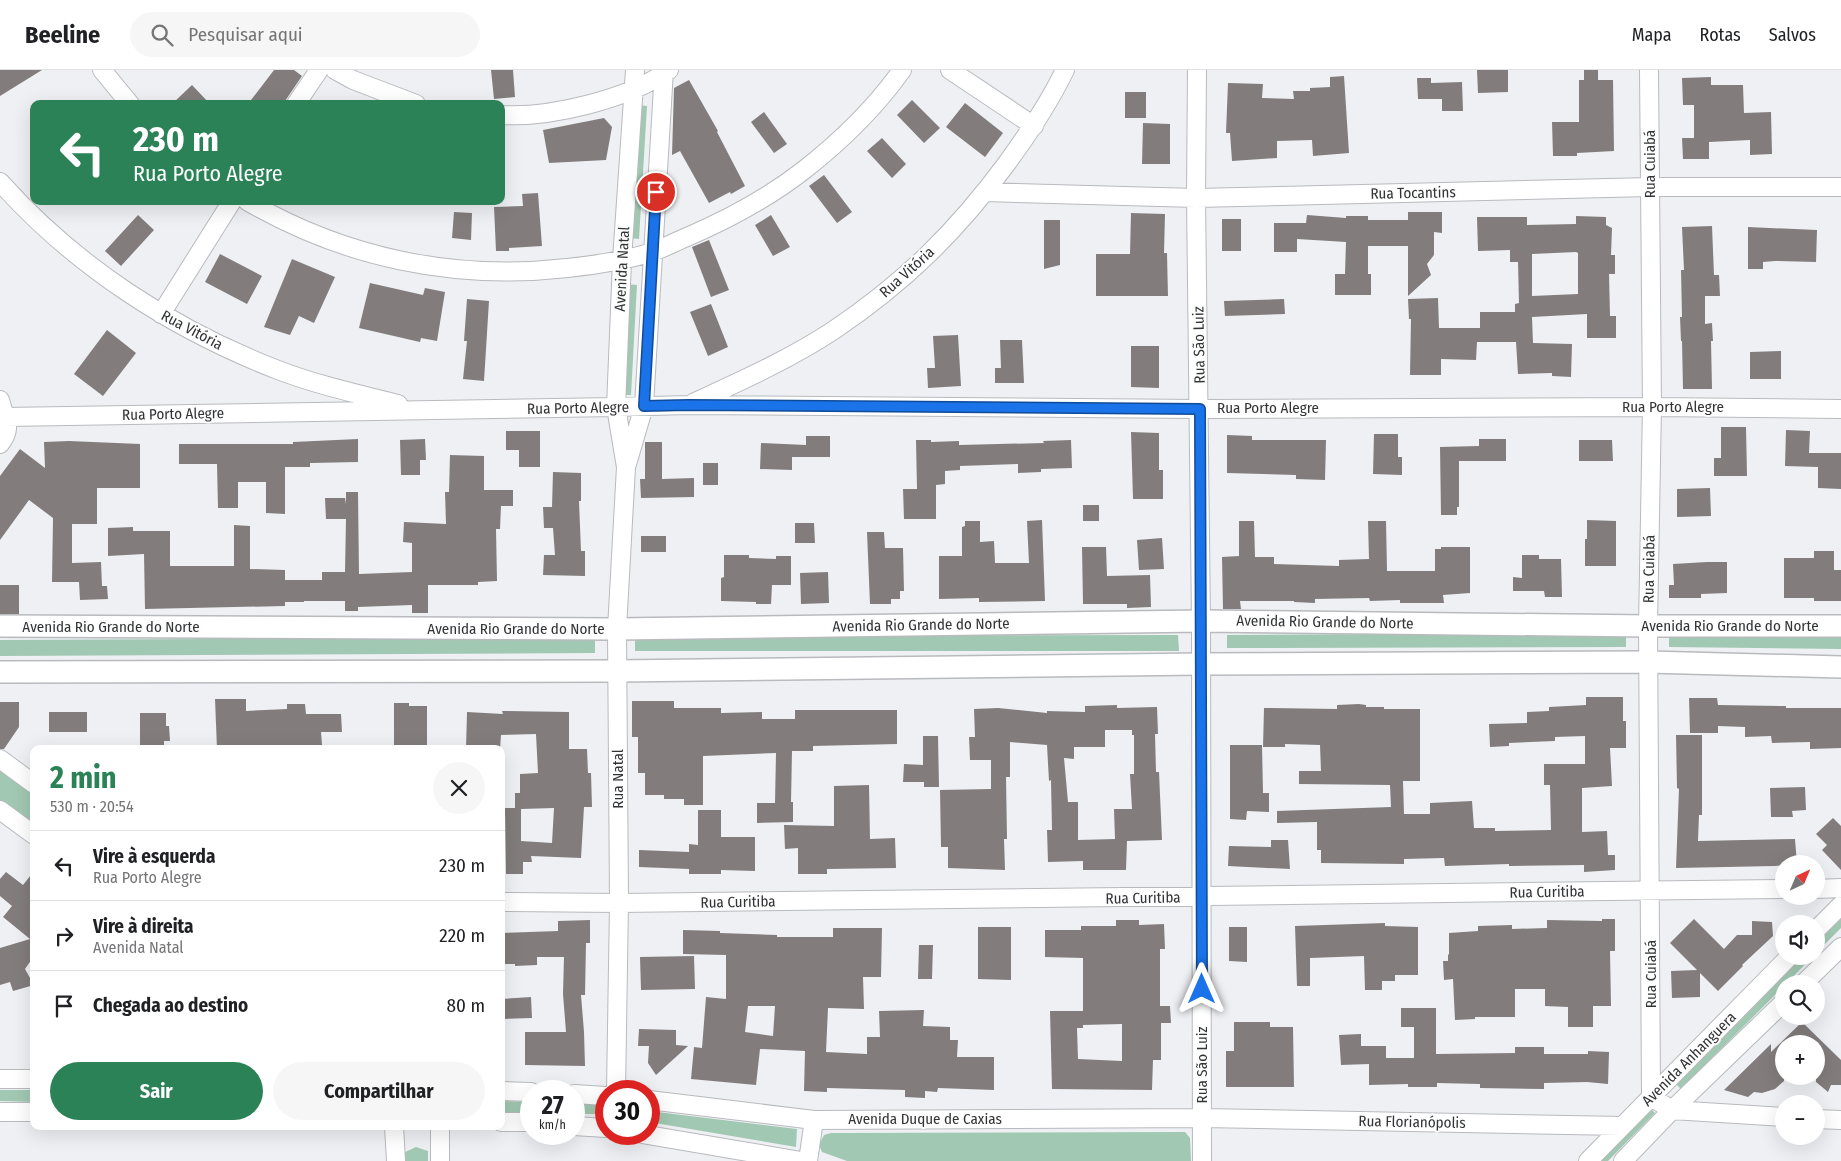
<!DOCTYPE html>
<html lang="pt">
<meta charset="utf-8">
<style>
:root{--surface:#fff;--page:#f6f6f6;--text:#202124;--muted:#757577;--line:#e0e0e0;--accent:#2a8256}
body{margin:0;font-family:"Fira Sans Condensed",sans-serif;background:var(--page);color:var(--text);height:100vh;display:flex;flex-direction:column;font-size:19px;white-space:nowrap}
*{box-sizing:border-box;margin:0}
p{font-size:16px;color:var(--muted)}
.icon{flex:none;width:28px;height:28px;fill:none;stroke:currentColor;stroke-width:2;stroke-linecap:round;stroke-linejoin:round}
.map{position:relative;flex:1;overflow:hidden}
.side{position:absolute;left:30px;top:675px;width:475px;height:385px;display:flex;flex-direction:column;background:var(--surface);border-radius:10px;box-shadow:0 5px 20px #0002}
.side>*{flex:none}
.top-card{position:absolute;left:30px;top:30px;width:475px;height:105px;border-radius:10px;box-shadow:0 5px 20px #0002;background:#2a8256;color:#fff;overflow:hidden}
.needle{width:32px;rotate:44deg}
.fabs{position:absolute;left:1775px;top:785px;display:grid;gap:10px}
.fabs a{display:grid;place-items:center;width:50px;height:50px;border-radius:50%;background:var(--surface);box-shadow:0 5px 20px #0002;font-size:25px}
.speed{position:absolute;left:520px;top:1010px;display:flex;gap:10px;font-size:25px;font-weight:700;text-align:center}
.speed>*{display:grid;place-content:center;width:65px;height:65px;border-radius:50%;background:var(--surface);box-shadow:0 5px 20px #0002;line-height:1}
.speed small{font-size:12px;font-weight:400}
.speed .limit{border:8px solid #d22;background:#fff;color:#111}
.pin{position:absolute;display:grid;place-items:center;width:42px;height:42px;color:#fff;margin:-21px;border:2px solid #fff;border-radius:50%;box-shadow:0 1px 5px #0007}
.me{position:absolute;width:55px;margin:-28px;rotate:0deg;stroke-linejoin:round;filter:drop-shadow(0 0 4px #0008)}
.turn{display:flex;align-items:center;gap:18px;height:105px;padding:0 20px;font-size:22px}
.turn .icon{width:65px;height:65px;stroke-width:2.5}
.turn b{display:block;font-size:35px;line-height:42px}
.round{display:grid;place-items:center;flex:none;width:52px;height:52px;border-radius:26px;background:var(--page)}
.overview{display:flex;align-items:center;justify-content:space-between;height:85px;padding:0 20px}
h1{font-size:30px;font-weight:700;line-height:38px;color:var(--accent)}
.action{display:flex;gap:10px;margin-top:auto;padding:10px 20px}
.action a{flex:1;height:58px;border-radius:30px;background:var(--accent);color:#fff;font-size:20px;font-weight:700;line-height:58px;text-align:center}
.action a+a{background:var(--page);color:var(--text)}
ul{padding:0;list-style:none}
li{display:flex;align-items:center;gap:15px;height:70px;padding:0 20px;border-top:1px solid var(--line)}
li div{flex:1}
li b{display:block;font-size:19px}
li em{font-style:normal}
header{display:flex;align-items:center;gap:30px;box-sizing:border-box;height:70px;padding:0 25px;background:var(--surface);border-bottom:1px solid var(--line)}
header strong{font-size:24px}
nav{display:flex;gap:28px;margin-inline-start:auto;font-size:18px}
.search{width:350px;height:45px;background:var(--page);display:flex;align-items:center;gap:12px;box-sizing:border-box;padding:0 18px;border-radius:28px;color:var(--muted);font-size:19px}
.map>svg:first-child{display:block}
</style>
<header>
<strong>Beeline</strong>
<div class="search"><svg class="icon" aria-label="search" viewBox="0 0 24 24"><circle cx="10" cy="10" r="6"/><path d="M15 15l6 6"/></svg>Pesquisar aqui</div>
<nav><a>Mapa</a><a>Rotas</a><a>Salvos</a></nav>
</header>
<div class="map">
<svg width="1841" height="1091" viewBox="0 0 1841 1091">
<rect width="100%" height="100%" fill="#eef0f4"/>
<path fill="#a1c8b2" d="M636,35L647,36L639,169L629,168Z
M626,214L637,215L631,325H621Z
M1626,563V577L1227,578V565Z
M1178,565L1179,581H635V566Z
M1669,565L1841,566V579L1669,577Z
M595,567V583L0,586V570Z
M0,697L34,722V756L0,731Z
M1841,848V858L1816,883V873Z
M1803,886H1813L1786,914H1784V916L1681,1019L1676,1014Z
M0,1020H34V1032L0,1031Z
M501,1031L531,1032V1043H501Z
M574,1033H599V1044H574Z
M1651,1039L1655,1043L1608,1091H1599Z
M649,1041L797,1059L796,1077L649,1052Z
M1185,1062L1190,1068L1191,1091H847L822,1082L819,1075L824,1065L831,1063Z
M416,1077L428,1081V1091H404L403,1083Z"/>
<path fill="#827d7c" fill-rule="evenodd" d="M0,0H42L0,26Z
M274,0H294L302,6L283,34H248Z
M491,0H513L515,27L494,29Z
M1477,0H1508V22L1478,23Z
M1584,0H1598V10H1613L1614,81L1577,83V86H1553L1552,52H1579V10H1584Z
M1344,6L1349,83L1313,86L1312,70L1277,71V88L1232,91L1230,63H1226L1228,13L1263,14L1262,28L1294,29L1293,21H1310V18L1330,17V7Z
M1711,7V15H1743L1744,43L1771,42L1772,84L1750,85V70L1709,72V89H1683L1682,68H1694V35H1683L1682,8Z
M1417,8H1431V13L1462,12L1463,41H1442V29H1418Z
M689,10L718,61L717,62L745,116L731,124L730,122L709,133L680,81L672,85L674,18Z
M192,15L210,34H172Z
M1125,22H1146V48H1125Z
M912,30L940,58L924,73L897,45Z
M965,33L1003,63L985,87L946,57Z
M764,42L787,74L774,83L751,52Z
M604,48L612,57L606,90L549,93L543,60Z
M1143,53L1170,54V94H1142Z
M882,68L906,94L892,108L867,81Z
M824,105L852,142L837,153L809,116Z
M538,123L542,176L509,178V181H496L494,137L523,136L522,124Z
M454,142L472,143L471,170L452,168Z
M1408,142H1442V163L1434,162V185L1427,194L1431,205L1408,226V176H1368V204H1371V225H1335V204H1345L1346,172L1297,169V182H1274V153H1306L1307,145L1346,148V146H1368V150H1408Z
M1131,143L1165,144L1164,183H1167L1168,226H1096V184H1130Z
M138,145L154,160L121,196L105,181Z
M771,145L790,177L773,186L755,155Z
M1576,146L1606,147V155L1612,158L1611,185H1615V204H1609L1610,246H1616V268H1587V244L1532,247L1533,273L1572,274L1571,307L1552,306V303L1518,304L1516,272H1477L1476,290L1441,289V305H1410L1411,249H1409L1408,229L1438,228L1439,258H1480V242H1515V234L1519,233L1518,192H1510V180L1478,181L1477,147H1527V155L1576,154ZM1576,182L1578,183V224L1532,226V184Z
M1222,149H1241V181H1222Z
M1044,150H1060V195L1044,199Z
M1712,156L1714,205H1719L1720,226H1705V254L1712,253L1713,271H1711L1712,319H1683L1682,271H1681L1680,247H1682L1681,200H1684L1682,157Z
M1748,157L1817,160L1816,192L1775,191L1763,192V199H1748Z
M709,170L729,220L711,227L692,177Z
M220,184L262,206L247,234L205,212Z
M292,189L335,207L314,253L299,246L290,265L264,257Z
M370,213L423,225L425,218L445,222L437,271L421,268L420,272L359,258Z
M467,229L489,231L484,311L463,309L467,271H464Z
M1284,229L1285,244L1225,246L1224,231Z
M711,234L728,277L708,286L690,242Z
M107,260L136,283L103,326L74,304Z
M958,265L961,316L928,318L927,298H935L933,266Z
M1000,270H1022L1024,313H995V298H1001Z
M1131,276H1159V318L1131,317Z
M1781,281V309H1750V282Z
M1721,357H1746L1747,406H1714V388H1721Z
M1786,360L1810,361L1809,383H1841V419L1818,418V397L1785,396Z
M506,361H540V397H519V380H506Z
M1131,362L1159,363V400H1163V429H1133Z
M1374,364H1398V387H1402V405L1373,404Z
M1227,365L1252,366V370H1326L1325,410L1296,409V405L1227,403Z
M806,366H830V387H792V400L760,399L761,373L806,375Z
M358,369V392L310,393V397H285V444L266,443V412H238V438H218L217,394H179V374H293V372Z
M425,369L426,390H420V405H401L400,370Z
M1479,369H1506V391H1459V437H1457V445H1441L1440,377L1479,376Z
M916,370H931V372L959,371V375L1044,373L1043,371L1071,370L1072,398L1041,399V402L1018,403V394L960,396V400L945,401V414L936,415V449H904L903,419H917Z
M1579,370H1612L1613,391H1579Z
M69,371L140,374V418H97V454H72V493L101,492L102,516H107L108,529L80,530L79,512H52L53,448L29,430L0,470V406L20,379L45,398L44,372Z
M645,372H662V409L694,408V427L641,428L640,409H645Z
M450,385L484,386V420H513V436H501L500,459H496L497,511L478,512V515H428V543H412V535L358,537V541H345V531H304V532H285V536L145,539L144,484L108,486V458L133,457V461H170V496H234V455L250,456V499L285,500V510H322V502H345L346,449H326L325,428H345L346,434V422H358L359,504L412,502V473L403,472L404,452L446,454L445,422H449Z
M703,393H718V415H703Z
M553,402L581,403V431H579L581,481H585V506L543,505L544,485H555L553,458H544L543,437H552Z
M1710,418L1711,446L1677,447V419Z
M1083,435H1099V451H1083Z
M1042,450L1045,531L979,532V528L939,529V486H962V457L965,456V451H980V472L994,471L995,493H1029L1027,451Z
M1587,450L1616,451V496H1585V469H1587Z
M1239,451H1254L1255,487H1274V494L1339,496V490L1369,489L1368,451H1386L1387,501H1435V479H1441V477H1470V523L1443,525L1444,533H1400V530L1370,531L1369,528L1315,529V533L1294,532V531H1240L1241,539H1223L1222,487L1239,486Z
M795,453H814L815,473H795Z
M867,462H884L885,478H903L904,521H900V529H891V534H870Z
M641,466H666V482H641Z
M1162,468L1164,499L1139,500L1137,470Z
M1082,477H1106L1107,506L1150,505L1151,537L1127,538V534H1083Z
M1814,481H1834V500H1841V531H1814V528H1784V488H1814Z
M724,485H749V488L776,489V486H791V515H772L771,534H756V532L721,531V508L724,507Z
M1522,485H1539V489H1561L1562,527H1545L1544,521H1513V507L1522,508Z
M1707,492H1727V523L1701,524V528H1669V515H1674L1673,494Z
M828,502L829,533L801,534L800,503Z
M0,515H19V544H0Z
M1586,627H1623V651H1626V678H1610L1612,716L1582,718V762L1607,761L1608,785H1615V800L1584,802V795L1509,796V794L1445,796L1444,788L1404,789V794L1321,793V780H1317V752L1277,753V741L1391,737L1390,715L1299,714V701H1321L1320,675L1285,674V677H1263L1264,638L1337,639V635L1359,634L1366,635V637H1384V639H1420V711H1403L1404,744H1430V733L1472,731L1474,758H1495V761L1551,760L1550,715H1544V694H1585V666L1555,667V671L1509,673V676L1490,677L1489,654L1527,653V642L1549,641V637L1586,635Z
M1689,628H1717L1718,635L1786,636V638H1841V678L1810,679V672L1772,673L1771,666L1745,667V657L1718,656V663H1690Z
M215,629H246V641L287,639V634H305L306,644H341L342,662H321L322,675H267V679H217Z
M632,631H674V638H721V643L762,642V649H795V640H897V674L813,676V681H792L791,732H793V752L757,753V733H775L776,683L703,686V735H684V729H664V725H645V703H638V667H632Z
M0,632H19V657L4,679H0Z
M394,633H409V636H427V679H394Z
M1117,635V638L1157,637L1158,664H1155L1156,702H1159L1162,770L1127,771L1126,800H1083V791L1048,792L1047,760H1052L1051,710L1049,711L1047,675L1010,672V707H1006L1007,769H1004L1005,800L948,798V777H941L940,720L991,719V690H970L969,667H975L974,639L998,638L1047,643V641L1085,642V636ZM1105,660H1132V665H1134V704H1130L1132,739H1114L1115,769L1078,770V732H1068L1064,688L1074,689V677H1105Z
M502,641L569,642V679H587L588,703H591L592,737H584L581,788L531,786L532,792H523V804H506L505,738H515V723H520V704L538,703L536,664L501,665L500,679H466L467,642L503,644ZM554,738L552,773L521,771V739Z
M49,642H87V662H49Z
M140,643H166V656H169L170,671H164V679H140Z
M1676,665H1702V745H1699L1698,771L1795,769L1797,794H1784V795L1775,796L1676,798L1679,719L1677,718Z
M923,666H938L939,717H924V712H903L904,694L923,695Z
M1230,675H1262L1263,723H1269V742L1247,741L1246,750L1230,749Z
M869,715L870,769L895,768L896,798L827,799V804H798V778L785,779L784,755L834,756V716Z
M1805,717L1806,740L1792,741L1793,747H1771L1770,718Z
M698,740H721V767H755V801L721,800V804H689V799L639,797V780L689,782V774L698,775Z
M1833,748L1841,756V800L1822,780L1827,775L1816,764Z
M1271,770H1288L1290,799L1228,796L1229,776L1271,777Z
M34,801V886L25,899L34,915L13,921L10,912L0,915V878L30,869L3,847L12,836L0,826V809L6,802L23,815Z
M1602,849H1615V881H1610L1611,936H1593V957H1568V937L1545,936V919H1515V947H1475V949L1455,950L1453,909L1444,910L1443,891H1448V885L1449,884V863L1478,861V856L1512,855V859L1547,858V850L1602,851Z
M1694,849L1724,879L1737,865H1752V851L1772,852L1773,866L1742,895L1743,896L1718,921L1700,903V927L1672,928L1671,901L1697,900L1670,873Z
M590,850V873H586L585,925H581L584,962L585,996L525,995V962H566L563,924L564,887H537V895L515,896V894H501V863L558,861V851Z
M1116,850H1139V855L1164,854L1165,879H1160V936H1170L1171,953H1161V990H1153L1152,1020L1052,1019L1050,941H1083V888L1045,887V860H1081V856H1116ZM1122,954V991L1078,989L1077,958H1083V955Z
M1385,853V856L1418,857V905H1395V911H1382V920H1365L1364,886L1310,888V916H1297L1295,856Z
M978,857H1011V910L978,909Z
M1229,857H1247V892L1229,891Z
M833,858H882L881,907H863L864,939L828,938L826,982L867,984V967H880L879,941L924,940L923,956L950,957V970H958L957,987H994V1020L938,1018L937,1022L925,1021V1028L905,1027V1020L827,1018V1022L804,1021L805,981L760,979L756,1015L691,1009L694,977L702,978L706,927L726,929V885L683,884V860L720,861V863L777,865V867H833ZM748,936H775L773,966L745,962Z
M919,875H933L932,909H918Z
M694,886L695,919L641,920L640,887Z
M531,927L532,948L501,949V929Z
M1401,938H1436V984L1515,983V977H1544V984H1588V981L1609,982L1608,1014L1587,1012L1544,1013V1019L1480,1018V1014L1437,1013V1017H1408V1014L1369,1015V994L1341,995L1339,965L1361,964V976H1386V988H1414V957H1401Z
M1234,952H1270V957H1293L1294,1017H1226V981H1234Z
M1802,952L1841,990V1015H1831L1828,1022L1816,1012V974H1784V1011L1775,1019L1762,1023L1754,1022L1748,1027L1724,1020L1771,974V982Z
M639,959L676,960V975L688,976L656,1005L648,993L649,976H638Z"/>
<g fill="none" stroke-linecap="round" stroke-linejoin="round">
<g stroke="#b8babe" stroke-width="20">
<path id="minor" d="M102,0L130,34
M335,0L353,10L416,34
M950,0L1034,56
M1197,0L1196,128L1201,551L1202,1091
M1649,0L1652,337L1648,556L1651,1027L1672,1040L1784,1047
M296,34L319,0
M501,45C550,48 629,29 669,0
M0,112C75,196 172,259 278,300C317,315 358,324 398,334
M985,122L1196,128L1650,117H1841
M247,131C345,188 455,211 567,198C595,195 625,191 652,182C664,178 675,172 687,167C729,149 768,128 804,100C841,71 875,38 902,0
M161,244L232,131
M0,330L5,347L616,337L688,335L1200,339L1652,337L1841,339
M693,333C741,311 790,289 834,260C904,213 957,161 1007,93C1029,63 1049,33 1065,0
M0,345L5,347C9,358 7,365 0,374
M627,394L644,336L664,0
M0,689L34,714
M0,740L34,765
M1816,819L1841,818
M501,832L619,833L1784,819
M1816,860L1841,835
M1803,914L1841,877
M0,1009H34
M501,1021L531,1022
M616,1021L619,833L617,559L626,397L616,337L622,190L635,0
M574,1024L606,1026
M649,1030L814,1050L1203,1048L1622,1056
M0,1042H34
M1816,1049L1841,1050
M501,1052H531
M394,1056L396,1091
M440,1056V1091
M574,1056L606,1058
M642,1064L801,1091
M808,1091L814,1050
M1588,1091L1790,886
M1623,1091L1672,1040L1784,932"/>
</g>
<g stroke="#b8babe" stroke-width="24">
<path id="major" d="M0,556L617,559L1201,551L1648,556H1841
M0,602L617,601L1201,594L1648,592L1841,597"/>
</g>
<use href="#minor" stroke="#fff" stroke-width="18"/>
<use href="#major" stroke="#fff" stroke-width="21"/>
</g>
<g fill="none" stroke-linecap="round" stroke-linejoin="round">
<g stroke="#114b97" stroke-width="12">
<path id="route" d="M656,122L644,336L688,335L1200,339L1202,919"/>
</g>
<use href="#route" stroke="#1a73e8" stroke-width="9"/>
</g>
<g text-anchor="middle" stroke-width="4" stroke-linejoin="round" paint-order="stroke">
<g font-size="15" fill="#323334" stroke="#fdfdfe">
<text transform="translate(1650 94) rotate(-90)" y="5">Rua Cuiabá</text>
<text transform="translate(1413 123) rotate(-1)" y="5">Rua Tocantins</text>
<text transform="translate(622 199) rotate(-87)" y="5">Avenida Natal</text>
<text transform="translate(907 202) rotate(-42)" y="5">Rua Vitória</text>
<text transform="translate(192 260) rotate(28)" y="5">Rua Vitória</text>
<text transform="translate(1199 275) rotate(-91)" y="5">Rua São Luiz</text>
<text x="1673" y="342">Rua Porto Alegre</text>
<text transform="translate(578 338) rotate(-1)" y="5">Rua Porto Alegre</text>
<text x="1268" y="343">Rua Porto Alegre</text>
<text transform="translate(173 344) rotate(-1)" y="5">Rua Porto Alegre</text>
<text transform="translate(1649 499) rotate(-89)" y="5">Rua Cuiabá</text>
<text transform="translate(1325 552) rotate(1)" y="5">Avenida Rio Grande do Norte</text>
<text transform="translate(921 555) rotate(-1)" y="5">Avenida Rio Grande do Norte</text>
<text x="1730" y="561">Avenida Rio Grande do Norte</text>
<text x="111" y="562">Avenida Rio Grande do Norte</text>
<text x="516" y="564">Avenida Rio Grande do Norte</text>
<text transform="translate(618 709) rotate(-90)" y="5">Rua Natal</text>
<text transform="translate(1547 822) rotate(-1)" y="5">Rua Curitiba</text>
<text transform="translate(1143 828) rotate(-1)" y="5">Rua Curitiba</text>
<text transform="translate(738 832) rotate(-1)" y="5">Rua Curitiba</text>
<text transform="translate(1651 904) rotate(-90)" y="5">Rua Cuiabá</text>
<text transform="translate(1689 989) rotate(-45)" y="5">Avenida Anhanguera</text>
<text transform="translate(1202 995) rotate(-90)" y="5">Rua São Luiz</text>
<text x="925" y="1054">Avenida Duque de Caxias</text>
<text transform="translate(1412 1052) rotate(1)" y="5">Rua Florianópolis</text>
</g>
</g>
</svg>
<div class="fabs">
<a><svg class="needle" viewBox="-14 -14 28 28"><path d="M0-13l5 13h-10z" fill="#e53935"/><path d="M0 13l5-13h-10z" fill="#757577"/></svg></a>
<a><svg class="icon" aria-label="sound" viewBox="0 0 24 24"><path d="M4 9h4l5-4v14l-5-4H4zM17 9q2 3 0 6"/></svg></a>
<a><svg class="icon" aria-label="search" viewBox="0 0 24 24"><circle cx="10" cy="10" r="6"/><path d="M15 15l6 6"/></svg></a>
<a>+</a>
<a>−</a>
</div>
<div class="speed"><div>27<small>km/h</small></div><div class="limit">30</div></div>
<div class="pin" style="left:656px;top:122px;background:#d93025"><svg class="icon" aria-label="arrive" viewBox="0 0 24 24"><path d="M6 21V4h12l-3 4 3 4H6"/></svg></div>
<svg class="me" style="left:1202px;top:919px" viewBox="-20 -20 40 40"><path d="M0-17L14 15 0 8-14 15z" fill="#1a73e8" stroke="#fff" stroke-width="4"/></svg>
<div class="top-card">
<div class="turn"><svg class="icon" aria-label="left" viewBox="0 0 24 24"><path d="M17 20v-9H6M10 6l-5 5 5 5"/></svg><div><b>230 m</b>Rua Porto Alegre</div></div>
</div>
<section class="side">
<div class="overview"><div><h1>2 min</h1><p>530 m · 20:54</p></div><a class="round"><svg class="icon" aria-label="close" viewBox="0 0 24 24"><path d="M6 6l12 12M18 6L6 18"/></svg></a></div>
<ul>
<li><svg class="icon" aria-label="left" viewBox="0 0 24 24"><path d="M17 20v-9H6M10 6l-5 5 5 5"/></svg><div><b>Vire à esquerda</b><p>Rua Porto Alegre</p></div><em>230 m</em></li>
<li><svg class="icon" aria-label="right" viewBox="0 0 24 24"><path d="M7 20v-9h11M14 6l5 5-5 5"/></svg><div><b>Vire à direita</b><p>Avenida Natal</p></div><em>220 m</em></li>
<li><svg class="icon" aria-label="arrive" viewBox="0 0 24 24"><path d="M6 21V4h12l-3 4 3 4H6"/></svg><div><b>Chegada ao destino</b></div><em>80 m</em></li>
</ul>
<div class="action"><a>Sair</a><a>Compartilhar</a></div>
</section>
</div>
